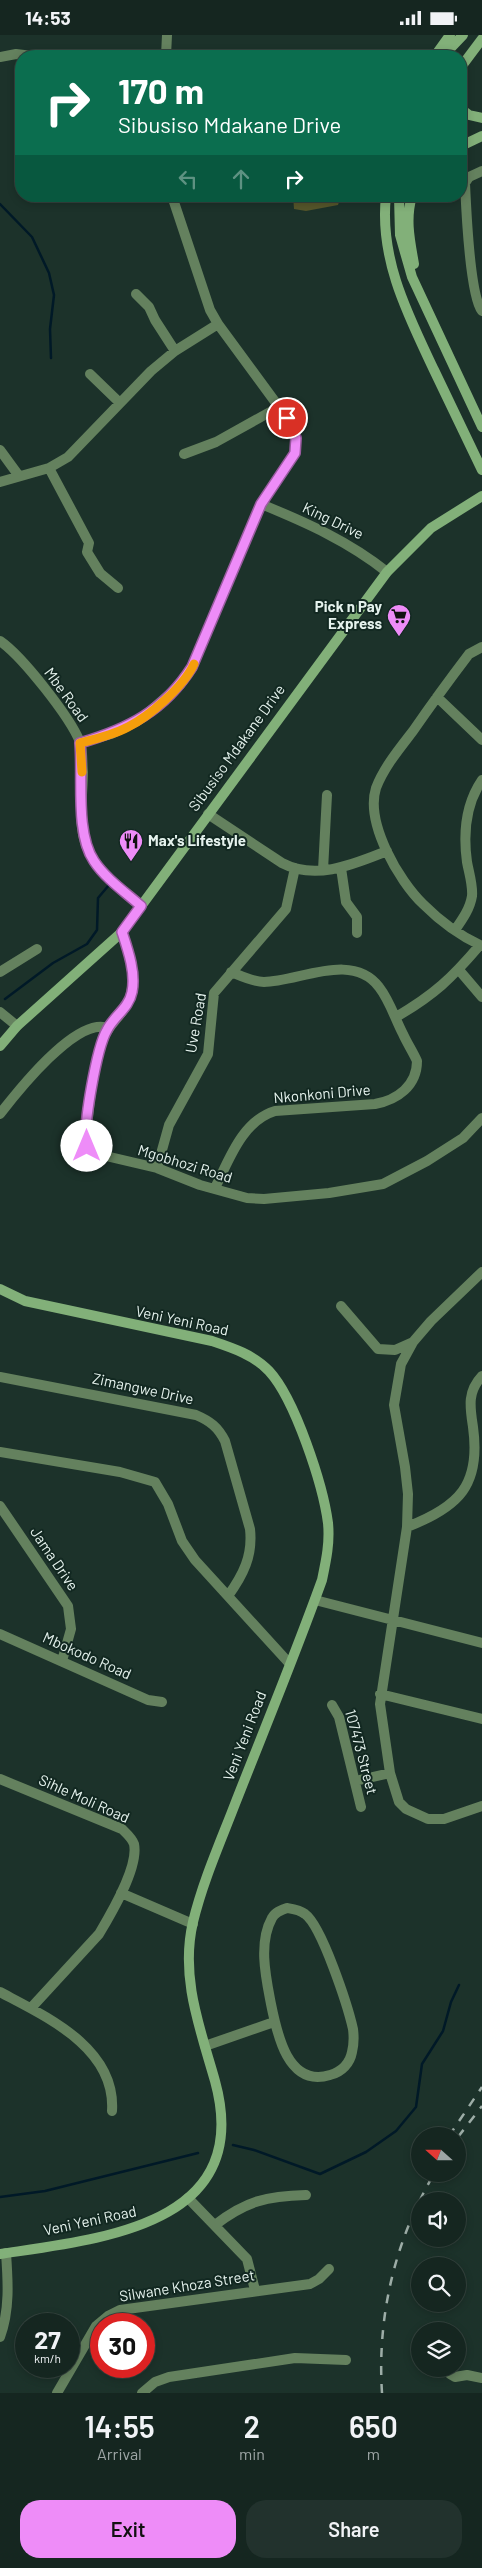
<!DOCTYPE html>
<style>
:root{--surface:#152620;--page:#22322d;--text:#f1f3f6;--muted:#9da5a5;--line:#34433e;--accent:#ee8cf8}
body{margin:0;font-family:Barlow,sans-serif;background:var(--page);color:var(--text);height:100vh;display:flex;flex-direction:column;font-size:19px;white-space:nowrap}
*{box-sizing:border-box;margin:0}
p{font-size:16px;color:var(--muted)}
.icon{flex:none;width:28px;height:28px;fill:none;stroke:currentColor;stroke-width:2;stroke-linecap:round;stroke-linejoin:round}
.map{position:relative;height:2358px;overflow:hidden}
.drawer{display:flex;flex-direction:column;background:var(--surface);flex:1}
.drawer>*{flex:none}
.banner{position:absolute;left:15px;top:15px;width:452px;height:152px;border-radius:20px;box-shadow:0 2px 8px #0003,0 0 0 1px var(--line);background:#0b6e4f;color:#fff;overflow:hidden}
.needle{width:32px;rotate:291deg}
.tools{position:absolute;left:411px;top:2092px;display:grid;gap:10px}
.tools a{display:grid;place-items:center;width:55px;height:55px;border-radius:50%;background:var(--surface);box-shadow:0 2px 8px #0003,0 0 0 1px var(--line);font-size:25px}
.speed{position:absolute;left:15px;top:2278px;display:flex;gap:10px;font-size:25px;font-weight:700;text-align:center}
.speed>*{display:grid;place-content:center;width:65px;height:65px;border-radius:50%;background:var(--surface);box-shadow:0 2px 8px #0003,0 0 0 1px var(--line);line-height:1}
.speed small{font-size:12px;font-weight:400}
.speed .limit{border:8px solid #d22;background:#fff;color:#111}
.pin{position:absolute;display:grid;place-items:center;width:42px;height:42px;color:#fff;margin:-21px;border:2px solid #fff;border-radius:50%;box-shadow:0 1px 5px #0007}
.me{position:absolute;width:55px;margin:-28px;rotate:0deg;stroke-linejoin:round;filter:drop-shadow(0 0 4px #0008)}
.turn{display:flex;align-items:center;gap:18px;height:105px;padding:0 20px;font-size:22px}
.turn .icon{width:65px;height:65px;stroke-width:2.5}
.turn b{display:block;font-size:35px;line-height:42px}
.lanes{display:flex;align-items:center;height:48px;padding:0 20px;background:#0003;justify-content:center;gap:25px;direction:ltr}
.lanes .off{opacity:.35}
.eta{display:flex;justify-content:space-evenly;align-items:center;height:85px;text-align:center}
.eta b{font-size:30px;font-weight:600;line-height:35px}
.primary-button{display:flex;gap:10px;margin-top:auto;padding:10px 20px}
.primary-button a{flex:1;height:58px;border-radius:20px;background:var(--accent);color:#111;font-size:20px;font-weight:600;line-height:58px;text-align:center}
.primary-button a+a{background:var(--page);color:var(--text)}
.status{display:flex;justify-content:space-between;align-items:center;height:35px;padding:0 25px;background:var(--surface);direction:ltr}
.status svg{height:14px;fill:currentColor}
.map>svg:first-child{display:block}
</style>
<div class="status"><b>14:53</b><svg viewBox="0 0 49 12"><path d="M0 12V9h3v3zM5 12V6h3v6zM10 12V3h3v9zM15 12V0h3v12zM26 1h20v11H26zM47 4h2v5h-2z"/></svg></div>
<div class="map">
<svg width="482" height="2358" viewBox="0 0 482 2358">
<rect width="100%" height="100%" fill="#1c322a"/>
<path fill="#55562b" d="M293,161H341L338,170L306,176L294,174Z"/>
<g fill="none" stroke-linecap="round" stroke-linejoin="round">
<path stroke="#001927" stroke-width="2.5" d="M0,169L32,202L49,238L54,260L50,294L51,323
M5,964L53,928L87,909L97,895L98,863L109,850
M233,2110L254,2115L320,2139L366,2117L396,2096L416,2072L422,2029L443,1996L451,1967L459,1950
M0,2162L45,2156L198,2118"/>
<path stroke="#64815e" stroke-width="10" d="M166,21L167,0
M0,22L16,19L32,21
M482,136L469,142L465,148C466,171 470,261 482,276
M136,259L149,272L155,285L175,316
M90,339L120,368
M0,415L19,441
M184,419L216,407L279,372
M49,433L89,508L87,517L100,538L118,553
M0,447L49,433L68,422L151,336L175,316L218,289
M261,469C307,488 348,506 387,537
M0,606C22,621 70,682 80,707C83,715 82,728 83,737C83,762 77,789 87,813C98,837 121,854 141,871
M482,612L469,619C450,644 431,670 413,696C400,713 384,732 376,753C365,788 399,846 423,869C440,886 460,901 482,911
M437,662L482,705
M80,708L111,699L143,682L180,650L192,633L261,469L295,418L296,403L287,383L218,289L210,275L172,161
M208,779L282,828C316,846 354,829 387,816
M341,833L346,867L357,882V898
M323,835L327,760
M455,895C462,885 470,874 472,861C473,850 469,838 467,827C463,798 465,770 482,745
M122,897C130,921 140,952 124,974C117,985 107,992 103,1005C92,1035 89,1071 86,1103L87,1111L93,1118L157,1133L200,1150L247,1163L264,1164L329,1158L383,1149L427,1126L463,1103L482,1083
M459,935L482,962
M0,937L37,914
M0,977L17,991
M396,982C434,960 452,943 480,910
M0,1079C17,1057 77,981 108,993
M157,1133L169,1090L208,1019L214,958L286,874L295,833
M215,1153C229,1125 242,1086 275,1076L375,1069C397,1065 417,1051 417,1026C413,1017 407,1008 403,999C395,984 390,966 379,952C352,916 298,947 264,947C253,947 241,941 231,937
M482,1237L431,1286L413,1307L401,1329L394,1370L405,1432L408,1459L407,1492L380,1669L390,1738L399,1767L406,1774L428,1784H444L482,1771
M341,1271L378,1314L395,1315L413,1307
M0,1342L196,1380C210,1386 218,1392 225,1406L250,1494C253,1521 243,1540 228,1561
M0,1417L120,1437L155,1447L168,1469L182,1506L195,1525L289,1628
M0,1471L68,1571L71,1594L62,1626
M407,1492C459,1472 481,1450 473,1392C470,1372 467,1357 482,1341
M315,1565L482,1608
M0,1599L148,1665L162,1667
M380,1659L482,1684
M332,1670L339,1682L361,1772
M0,1744L122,1794C127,1799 132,1803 134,1809C139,1832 111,1879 99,1899L31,1973
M355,1746L390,1738
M121,1858L193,1889
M287,1873C293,1874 300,1875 305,1879C322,1891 348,1972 353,1994C354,2002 354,2009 352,2017C350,2028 342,2037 330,2040C288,2053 277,1999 271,1969C266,1943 258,1908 272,1883C275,1877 281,1875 287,1873Z
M0,1957C47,1982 116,2013 112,2076
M205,2011L274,1987
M188,2163L247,2224L255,2255
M215,2190C246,2166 267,2161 306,2160
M0,2302C10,2275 8,2246 6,2218
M450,2339L455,2342L467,2340L482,2343
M57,2358L96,2291L108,2281L120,2275L310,2249L319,2244L329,2234
M142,2358L155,2347L169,2342L295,2323L346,2325"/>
<path stroke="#82b079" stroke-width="10" d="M435,21L450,0
M443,21L463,0
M461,32L482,4
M461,74L469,80L482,83
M461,111L482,101
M386,161C379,224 408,280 434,335C450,369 466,402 482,435
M399,161L400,200L412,242L482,392
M412,161C405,184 410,206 414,229
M0,1011L17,991L122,897L387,537L431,493L482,461
M0,1254L25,1266L212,1306C233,1313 254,1320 269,1336C295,1364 323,1450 328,1488C330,1508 326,1526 322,1545C295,1620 264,1695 235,1769C220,1808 203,1846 193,1887C180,1942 200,1993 215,2046C255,2191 100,2204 0,2219"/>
<path stroke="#9dada7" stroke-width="2.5" stroke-dasharray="9 9" stroke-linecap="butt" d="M449,2101L482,2052
M458,2102L482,2071
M382,2358C377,2281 395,2205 434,2139"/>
</g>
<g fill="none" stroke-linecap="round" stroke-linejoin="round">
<g stroke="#9b5ba1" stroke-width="12">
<path id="route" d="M87,1111C82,1093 97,1012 107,995C114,981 129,973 132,957C136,938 128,915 122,897L141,871C125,857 105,843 94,826C75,798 83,742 80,708C128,694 164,676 192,632L261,469L295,418L296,403L287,383"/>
</g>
<use href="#route" stroke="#ee8cf8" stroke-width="9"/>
<path stroke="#f59e0b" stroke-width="9" d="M82,737L80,708C96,704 113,700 128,692C150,681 184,651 194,629"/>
</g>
<defs>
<g id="supermarket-pin" transform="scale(1.25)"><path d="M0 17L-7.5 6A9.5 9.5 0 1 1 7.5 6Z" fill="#ee8cf8" stroke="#122821"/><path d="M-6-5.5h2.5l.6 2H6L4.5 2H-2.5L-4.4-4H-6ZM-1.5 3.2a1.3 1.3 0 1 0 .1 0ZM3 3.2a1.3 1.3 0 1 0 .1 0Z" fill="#111"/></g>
<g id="restaurant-pin" transform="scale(1.25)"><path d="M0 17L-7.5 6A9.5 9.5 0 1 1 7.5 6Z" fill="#ee8cf8" stroke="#122821"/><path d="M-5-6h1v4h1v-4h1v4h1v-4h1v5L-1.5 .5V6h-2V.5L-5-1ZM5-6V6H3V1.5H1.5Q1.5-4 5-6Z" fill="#111"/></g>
</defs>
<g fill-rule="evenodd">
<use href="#supermarket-pin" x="399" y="581"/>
<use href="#restaurant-pin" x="131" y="806"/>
</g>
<g text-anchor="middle" stroke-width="4" stroke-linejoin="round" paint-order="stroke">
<g font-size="15" fill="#e5f2ed" stroke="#122821">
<text transform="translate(333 486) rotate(26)" y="5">King Drive</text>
<text transform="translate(66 660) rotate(54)" y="5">Mbe Road</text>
<text transform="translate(237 713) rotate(-54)" y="5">Sibusiso Mdakane Drive</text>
<text transform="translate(196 988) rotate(-80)" y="5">Uve Road</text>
<text transform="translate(322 1059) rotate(-5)" y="5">Nkonkoni Drive</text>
<text transform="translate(185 1129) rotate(17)" y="5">Mgobhozi Road</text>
<text transform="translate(182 1286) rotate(12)" y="5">Veni Yeni Road</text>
<text transform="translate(143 1354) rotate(12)" y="5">Zimangwe Drive</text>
<text transform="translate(54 1524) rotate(56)" y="5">Jama Drive</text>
<text transform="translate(87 1621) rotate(24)" y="5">Mbokodo Road</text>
<text transform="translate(245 1701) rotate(-69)" y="5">Veni Yeni Road</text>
<text transform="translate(361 1717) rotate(75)" y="5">107473 Street</text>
<text transform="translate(84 1764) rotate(24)" y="5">Sihle Moli Road</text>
<text transform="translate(90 2186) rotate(-12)" y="5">Veni Yeni Road</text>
<text transform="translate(187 2251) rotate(-9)" y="5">Silwane Khoza Street</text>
</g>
<g font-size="15" font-weight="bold" fill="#e5f2ed" stroke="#122821" text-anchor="end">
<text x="382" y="577">Pick n Pay<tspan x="382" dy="17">Express</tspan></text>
<text x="148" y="811" text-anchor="start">Max's Lifestyle</text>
</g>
</g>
</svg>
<div class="tools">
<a><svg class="needle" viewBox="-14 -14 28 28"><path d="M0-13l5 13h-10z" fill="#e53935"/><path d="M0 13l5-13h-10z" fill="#9da5a5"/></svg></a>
<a><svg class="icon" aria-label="sound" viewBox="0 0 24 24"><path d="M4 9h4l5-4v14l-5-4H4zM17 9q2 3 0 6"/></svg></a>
<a><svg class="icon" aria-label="search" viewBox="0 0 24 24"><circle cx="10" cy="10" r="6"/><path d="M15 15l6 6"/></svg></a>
<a><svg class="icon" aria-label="layers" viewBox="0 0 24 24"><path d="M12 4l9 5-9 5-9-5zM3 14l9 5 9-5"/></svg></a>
</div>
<div class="speed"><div>27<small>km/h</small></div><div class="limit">30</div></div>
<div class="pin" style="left:287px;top:383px;background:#d93025"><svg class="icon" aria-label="arrive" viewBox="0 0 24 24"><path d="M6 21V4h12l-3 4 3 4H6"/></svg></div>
<svg class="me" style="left:87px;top:1111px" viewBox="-20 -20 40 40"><circle r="19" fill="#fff"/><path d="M0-13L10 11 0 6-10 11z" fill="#ee8cf8"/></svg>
<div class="banner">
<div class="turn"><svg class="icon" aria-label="right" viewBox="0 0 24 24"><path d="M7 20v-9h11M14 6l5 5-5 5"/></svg><div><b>170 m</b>Sibusiso Mdakane Drive</div></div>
<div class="lanes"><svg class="icon off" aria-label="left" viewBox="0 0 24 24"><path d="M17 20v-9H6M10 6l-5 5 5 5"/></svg><svg class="icon off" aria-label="ahead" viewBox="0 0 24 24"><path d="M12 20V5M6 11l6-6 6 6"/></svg><svg class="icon" aria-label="right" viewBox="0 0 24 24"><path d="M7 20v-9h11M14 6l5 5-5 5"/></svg></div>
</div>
</div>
<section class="drawer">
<div class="eta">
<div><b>14:55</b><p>Arrival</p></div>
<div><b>2</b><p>min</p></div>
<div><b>650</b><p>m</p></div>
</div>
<div class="primary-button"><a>Exit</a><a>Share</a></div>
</section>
